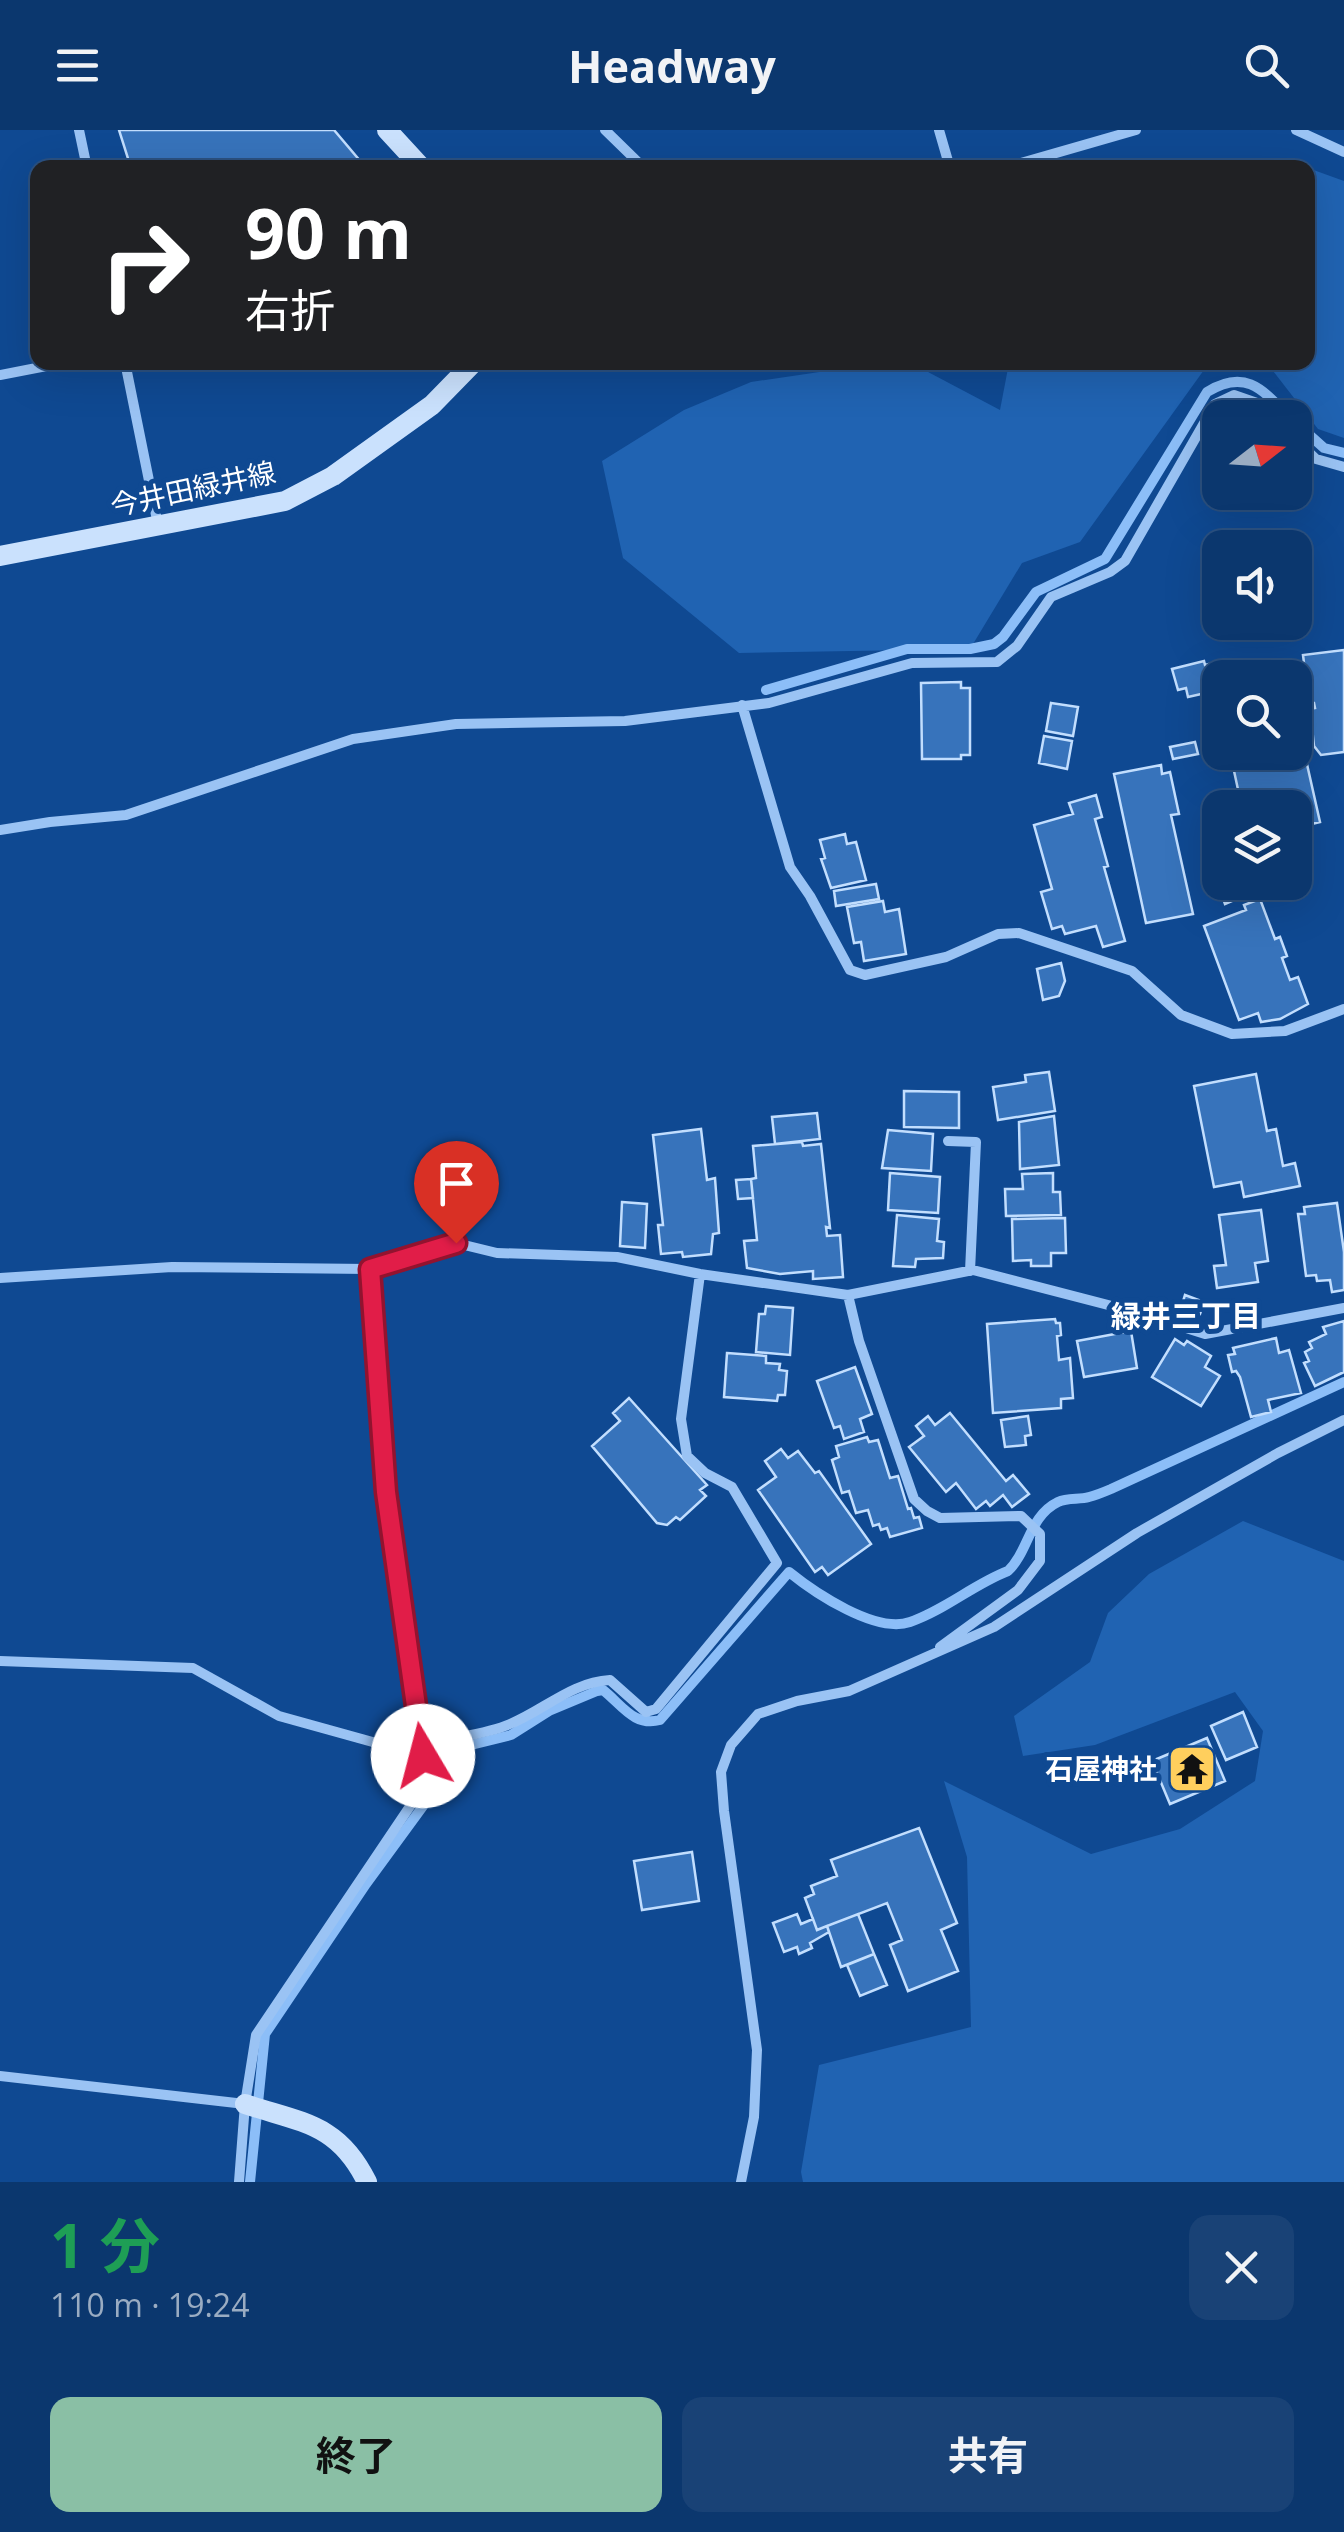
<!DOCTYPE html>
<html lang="ja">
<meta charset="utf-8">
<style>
:root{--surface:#0b376e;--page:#194276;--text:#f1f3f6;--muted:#9aacc2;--line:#2b5181;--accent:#8abfa5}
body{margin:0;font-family:"Open Sans","Noto Sans JP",sans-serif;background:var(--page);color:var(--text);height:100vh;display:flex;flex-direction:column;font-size:38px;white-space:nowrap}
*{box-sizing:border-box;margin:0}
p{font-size:32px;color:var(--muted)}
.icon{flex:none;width:55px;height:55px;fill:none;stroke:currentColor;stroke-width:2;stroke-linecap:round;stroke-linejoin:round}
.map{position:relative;height:2052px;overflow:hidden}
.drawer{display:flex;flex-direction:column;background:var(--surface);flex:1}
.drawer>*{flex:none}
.banner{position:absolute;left:30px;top:30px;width:1285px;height:210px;border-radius:20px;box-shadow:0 10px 40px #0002,0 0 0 2px var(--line);background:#202124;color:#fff;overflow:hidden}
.needle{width:65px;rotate:73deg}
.buttons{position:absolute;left:1202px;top:270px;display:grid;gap:20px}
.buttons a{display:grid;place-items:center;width:110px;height:110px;border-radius:20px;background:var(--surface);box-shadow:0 10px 40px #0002,0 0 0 2px var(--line);font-size:50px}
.pin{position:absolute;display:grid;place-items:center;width:85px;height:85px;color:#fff;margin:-102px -42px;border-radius:50% 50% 50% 0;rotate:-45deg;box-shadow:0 0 10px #0007}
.pin .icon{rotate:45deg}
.me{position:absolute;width:110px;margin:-55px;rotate:352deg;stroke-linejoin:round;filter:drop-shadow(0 0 8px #0008)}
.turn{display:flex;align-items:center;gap:35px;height:210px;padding:0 50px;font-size:45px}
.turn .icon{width:130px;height:130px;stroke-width:2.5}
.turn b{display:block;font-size:70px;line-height:85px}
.round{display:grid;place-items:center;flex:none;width:105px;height:105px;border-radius:20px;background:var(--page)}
.overview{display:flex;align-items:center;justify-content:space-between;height:170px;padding:0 50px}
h1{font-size:60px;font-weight:700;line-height:75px;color:#1e9e55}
.button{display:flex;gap:20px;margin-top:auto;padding:20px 50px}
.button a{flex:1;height:115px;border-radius:20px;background:var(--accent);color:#111;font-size:40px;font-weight:700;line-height:115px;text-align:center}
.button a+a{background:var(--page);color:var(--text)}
header{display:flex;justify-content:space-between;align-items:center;height:130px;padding:0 50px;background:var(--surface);font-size:45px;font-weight:700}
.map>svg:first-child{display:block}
</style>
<header><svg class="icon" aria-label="menu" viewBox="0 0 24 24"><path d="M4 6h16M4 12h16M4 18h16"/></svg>Headway<svg class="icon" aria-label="search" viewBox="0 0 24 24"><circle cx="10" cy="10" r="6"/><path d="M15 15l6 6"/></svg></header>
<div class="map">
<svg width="1344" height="2052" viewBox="0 0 1344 2052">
<rect width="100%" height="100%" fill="#0f4992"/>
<path fill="#2063b2" d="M1308,38L1344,51V308L1318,299L1267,233L1308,232Z
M887,232L911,233L1000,280L1009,233H1209L1080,412L1022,433L970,519L739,523L623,428L602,331L684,280L751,252Z
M1243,1391L1344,1431V2052H803L801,2042L819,1935L971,1897L967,1727L944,1651L1091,1724L1180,1699L1255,1651L1263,1601L1235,1562L1095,1615L1023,1626L1014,1586L1090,1532L1108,1483L1149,1444Z"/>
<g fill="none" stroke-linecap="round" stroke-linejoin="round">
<path stroke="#8cbef8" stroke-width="10" d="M1295,292L1324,318L1344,323
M766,560L907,519H970L994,514L1003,507L1036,462L1105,429L1207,262C1246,238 1263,260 1290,288
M250,2052L265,1904L366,1754L467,1616L511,1605L549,1581L597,1561L603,1560C622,1575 634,1597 660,1590L789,1442C815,1463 876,1504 910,1492C945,1480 974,1454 1008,1441C1029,1421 1029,1386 1058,1372C1068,1367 1079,1370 1089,1367C1097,1365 1104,1362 1111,1359L1344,1252"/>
</g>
<path fill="#3773bb" stroke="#c2defe" stroke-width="2.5" d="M119,0H334L361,32L328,38H131Z
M1344,520V622L1321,625L1314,616L1310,579L1315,578L1314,573H1309L1303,525Z
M1204,531L1205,535L1209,534L1213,551L1208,552L1210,562L1188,567L1186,558L1178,560L1172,539Z
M961,552V558H970V625H961V629H922L921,553Z
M1051,573L1078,577L1073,606L1046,601Z
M1295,581L1320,692L1295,698V678H1242L1231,627L1233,622H1295Z
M1044,606L1072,611L1067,639L1039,633Z
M1195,612L1198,624L1173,629L1170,617Z
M1161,635L1162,644L1170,642L1179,684L1171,685L1193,784L1146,793L1114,644Z
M1096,665L1102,687L1095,689L1108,736L1104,737L1125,811L1103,817L1096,796L1065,804L1062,796L1052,799L1041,762L1052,759L1034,695L1073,684L1069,673Z
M845,704L847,714L856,712L866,750L831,758L821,729L825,728L820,710Z
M1230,752H1252L1255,761L1225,774L1219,757Z
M876,754L879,769L836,776L834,761Z
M1260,769L1275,809L1280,807L1287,826L1282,828L1290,850L1298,847L1308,874L1280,889L1261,892L1258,883L1239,890L1204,796L1246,780L1244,775Z
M883,771L885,782L899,779L906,824L864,831L861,812L854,813L847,777Z
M1061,833L1065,851L1059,866L1043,870L1037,839Z
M1049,942L1055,981L998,990L993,957L1026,952L1025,945Z
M1256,944L1267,1001L1276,999L1283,1036L1295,1033L1300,1056L1244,1067L1241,1052L1214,1057L1194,956Z
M904,961L959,962V998L904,997Z
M817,983L820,1009L775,1014L772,987Z
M1054,986L1059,1035L1020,1039L1019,992Z
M701,999L707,1050L715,1048L719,1103L713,1104L711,1124L683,1127L682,1122L661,1124L658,1095H663L653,1005Z
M888,1000L933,1004L931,1041L882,1038Z
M802,1012L803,1016L821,1014L830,1098L826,1097L827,1106L840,1105L843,1147L813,1149V1141L780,1144L747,1138L744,1111L757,1110L751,1049L756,1048L753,1016Z
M890,1043L940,1047L938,1083L888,1080Z
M1053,1043V1062H1060L1061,1085L1006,1086L1005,1059H1023L1022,1044Z
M751,1049L753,1068L738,1069L736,1050Z
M622,1072L647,1074L645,1118L620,1116Z
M1337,1073L1344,1122V1160L1332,1162L1330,1150L1317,1151L1316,1145L1306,1146L1298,1084H1305L1304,1077Z
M1261,1080L1268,1131L1255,1133L1258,1152L1217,1158L1214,1136L1226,1135L1219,1085Z
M897,1085L939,1089L937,1111L944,1112L943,1128L916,1129L915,1137L893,1136Z
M1065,1088L1066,1123H1051V1136H1031V1130L1013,1131L1012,1089Z
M1185,1165L1204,1172L1200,1184L1181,1178Z
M766,1176L793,1178L790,1225L756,1222L759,1184H765Z
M1055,1189L1056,1193H1060L1061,1205L1057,1206L1059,1230L1070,1228L1073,1268L1061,1269V1278L993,1283L987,1194Z
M1344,1191V1242L1315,1256L1304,1233L1309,1231L1305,1222L1312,1218L1309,1212L1326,1204L1323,1197Z
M1131,1201L1137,1238L1084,1247L1077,1211Z
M1276,1208L1279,1223L1289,1220L1301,1263L1268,1270L1271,1282L1251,1287L1240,1247L1236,1241L1232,1242L1228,1225L1235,1224L1233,1218Z
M1175,1209L1184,1215L1187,1211L1211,1226L1205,1237L1220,1246L1201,1276L1152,1247Z
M727,1223L766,1226V1233L780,1234L779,1240L787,1241L785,1265H778L777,1271L724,1267Z
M855,1237L872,1284L860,1289L864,1302L844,1309L840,1296L834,1298L817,1251Z
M629,1268L707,1355L700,1360L706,1366L680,1390L676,1387L667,1395L657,1393L592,1316L620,1291L613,1283Z
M950,1283L1006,1351L1013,1345L1029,1364L1012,1377L1003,1365L990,1376L986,1371L976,1379L956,1353L946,1362L909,1317L924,1306L916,1296L928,1286L935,1295Z
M1028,1286L1031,1305L1025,1306L1026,1315L1005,1317L1001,1290Z
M867,1307L869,1312L878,1310L890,1348L898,1346L908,1379L911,1378L914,1388L919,1387L922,1398L890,1407L887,1398L881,1400L879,1394L873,1396L868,1380L856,1383L849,1361L842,1363L832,1330L839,1327L836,1316Z
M781,1319L788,1328L798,1321L815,1343L819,1341L871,1414L828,1445L822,1437L815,1442L758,1360L776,1347L765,1331Z
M1243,1582L1257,1617L1226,1630L1211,1596Z
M1207,1608L1225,1651L1170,1674L1152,1631Z
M919,1698L957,1793L941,1800L958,1841L908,1861L890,1815L902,1810L887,1773L817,1800L805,1768L814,1764L811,1756L837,1746L831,1730Z
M692,1722L699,1771L642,1780L634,1731Z
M797,1784L801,1794L813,1789L817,1800L827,1796L829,1802L810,1813L812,1818L799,1824L797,1817L784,1822L773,1793Z
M858,1784L874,1824L841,1837L827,1796Z
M874,1824L887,1855L860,1866L847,1835Z"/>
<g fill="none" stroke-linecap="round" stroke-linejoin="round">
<path stroke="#9ac3f4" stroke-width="10" d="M79,0L87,38
M605,0L644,38
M939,0L950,38
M1296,0L1344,22
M1004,38L1136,0
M125,232L158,395
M0,245L67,232
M1295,309L1316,329L1344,337
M742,575L790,737L810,766L850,840L865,845L946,827L998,804L1019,803L1132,841L1181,885L1232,904L1285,901L1344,879
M0,700L50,692L126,685L353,609L456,594L625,591L769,573L912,533L997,532L1017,516L1051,467L1110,442L1125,431L1215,274L1234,265L1257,273L1272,288
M948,1011L976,1012L970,1141
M369,1139L386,1362L423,1626
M0,1148L172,1137L369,1139L456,1113L497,1123L617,1127L700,1144L848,1165L973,1140L1139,1183L1205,1204L1344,1178
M848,1165L859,1211L914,1369L927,1381L940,1388L1021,1386L1040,1404V1431L1018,1460L940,1517
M0,1531L193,1538L279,1586L423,1626L426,1649
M0,1946L245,1974
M239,2052L245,1974L256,1905L427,1651L441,1611C463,1606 489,1603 510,1594C544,1580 572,1552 610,1550L646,1582L656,1579L777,1433L732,1357L705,1343L687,1326L681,1289L700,1144
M741,2052L754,1987L757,1920L724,1681L721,1642L731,1615L758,1584L797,1571L849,1561L994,1497L1137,1403L1278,1323L1344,1290"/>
<path stroke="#cae1fd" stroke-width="20" d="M387,0L422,38
M0,426L285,371L333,346L432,275L474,232
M245,1974C302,1993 338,1993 367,2052"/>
</g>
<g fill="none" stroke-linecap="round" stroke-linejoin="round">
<g stroke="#92132f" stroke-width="25">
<path id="route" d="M423,1626L386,1362L370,1139L456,1113"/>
</g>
<use href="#route" stroke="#e11d48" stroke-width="18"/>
</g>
<defs>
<g id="temple-square" transform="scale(2.5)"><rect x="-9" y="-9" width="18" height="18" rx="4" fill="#ffcf5d" stroke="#0f4992"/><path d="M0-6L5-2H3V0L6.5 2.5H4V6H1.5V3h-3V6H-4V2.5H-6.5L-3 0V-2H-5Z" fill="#111"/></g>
</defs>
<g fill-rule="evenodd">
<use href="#temple-square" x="1192" y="1639"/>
</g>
<g text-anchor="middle" stroke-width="10" stroke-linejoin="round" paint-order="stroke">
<g font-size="28" fill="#fff" stroke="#0f4992">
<text transform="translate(193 359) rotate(-12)" y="10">今井田緑井線</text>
</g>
<g font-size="28" font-weight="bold" fill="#fff" stroke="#0f4992" text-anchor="end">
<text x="1157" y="1649">石屋神社</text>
</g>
<g font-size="30" font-weight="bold" fill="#fff" stroke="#0f4992">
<text x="1186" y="1197">緑井三丁目</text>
</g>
</g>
</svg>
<div class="buttons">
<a><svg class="needle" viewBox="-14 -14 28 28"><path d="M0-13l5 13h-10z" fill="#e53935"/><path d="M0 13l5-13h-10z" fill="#9aacc2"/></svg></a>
<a><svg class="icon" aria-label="sound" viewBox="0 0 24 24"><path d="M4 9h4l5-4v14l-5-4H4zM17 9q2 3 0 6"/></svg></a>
<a><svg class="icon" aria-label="search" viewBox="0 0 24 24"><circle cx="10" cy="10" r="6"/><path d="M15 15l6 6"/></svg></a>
<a><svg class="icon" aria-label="layers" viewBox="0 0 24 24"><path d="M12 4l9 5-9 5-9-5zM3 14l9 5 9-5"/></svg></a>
</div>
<div class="pin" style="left:456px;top:1113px;background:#d93025"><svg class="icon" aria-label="arrive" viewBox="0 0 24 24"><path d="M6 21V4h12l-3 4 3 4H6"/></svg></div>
<svg class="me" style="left:423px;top:1626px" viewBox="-20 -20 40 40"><circle r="19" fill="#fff"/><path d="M0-13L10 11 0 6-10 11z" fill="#e11d48"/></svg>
<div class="banner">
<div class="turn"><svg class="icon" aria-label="right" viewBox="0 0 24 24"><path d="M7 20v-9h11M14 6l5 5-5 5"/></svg><div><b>90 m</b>右折</div></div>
</div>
</div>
<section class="drawer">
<div class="overview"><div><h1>1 分</h1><p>110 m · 19:24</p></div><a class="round"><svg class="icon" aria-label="close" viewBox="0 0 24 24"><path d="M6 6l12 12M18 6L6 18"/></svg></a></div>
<div class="button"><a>終了</a><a>共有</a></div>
</section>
